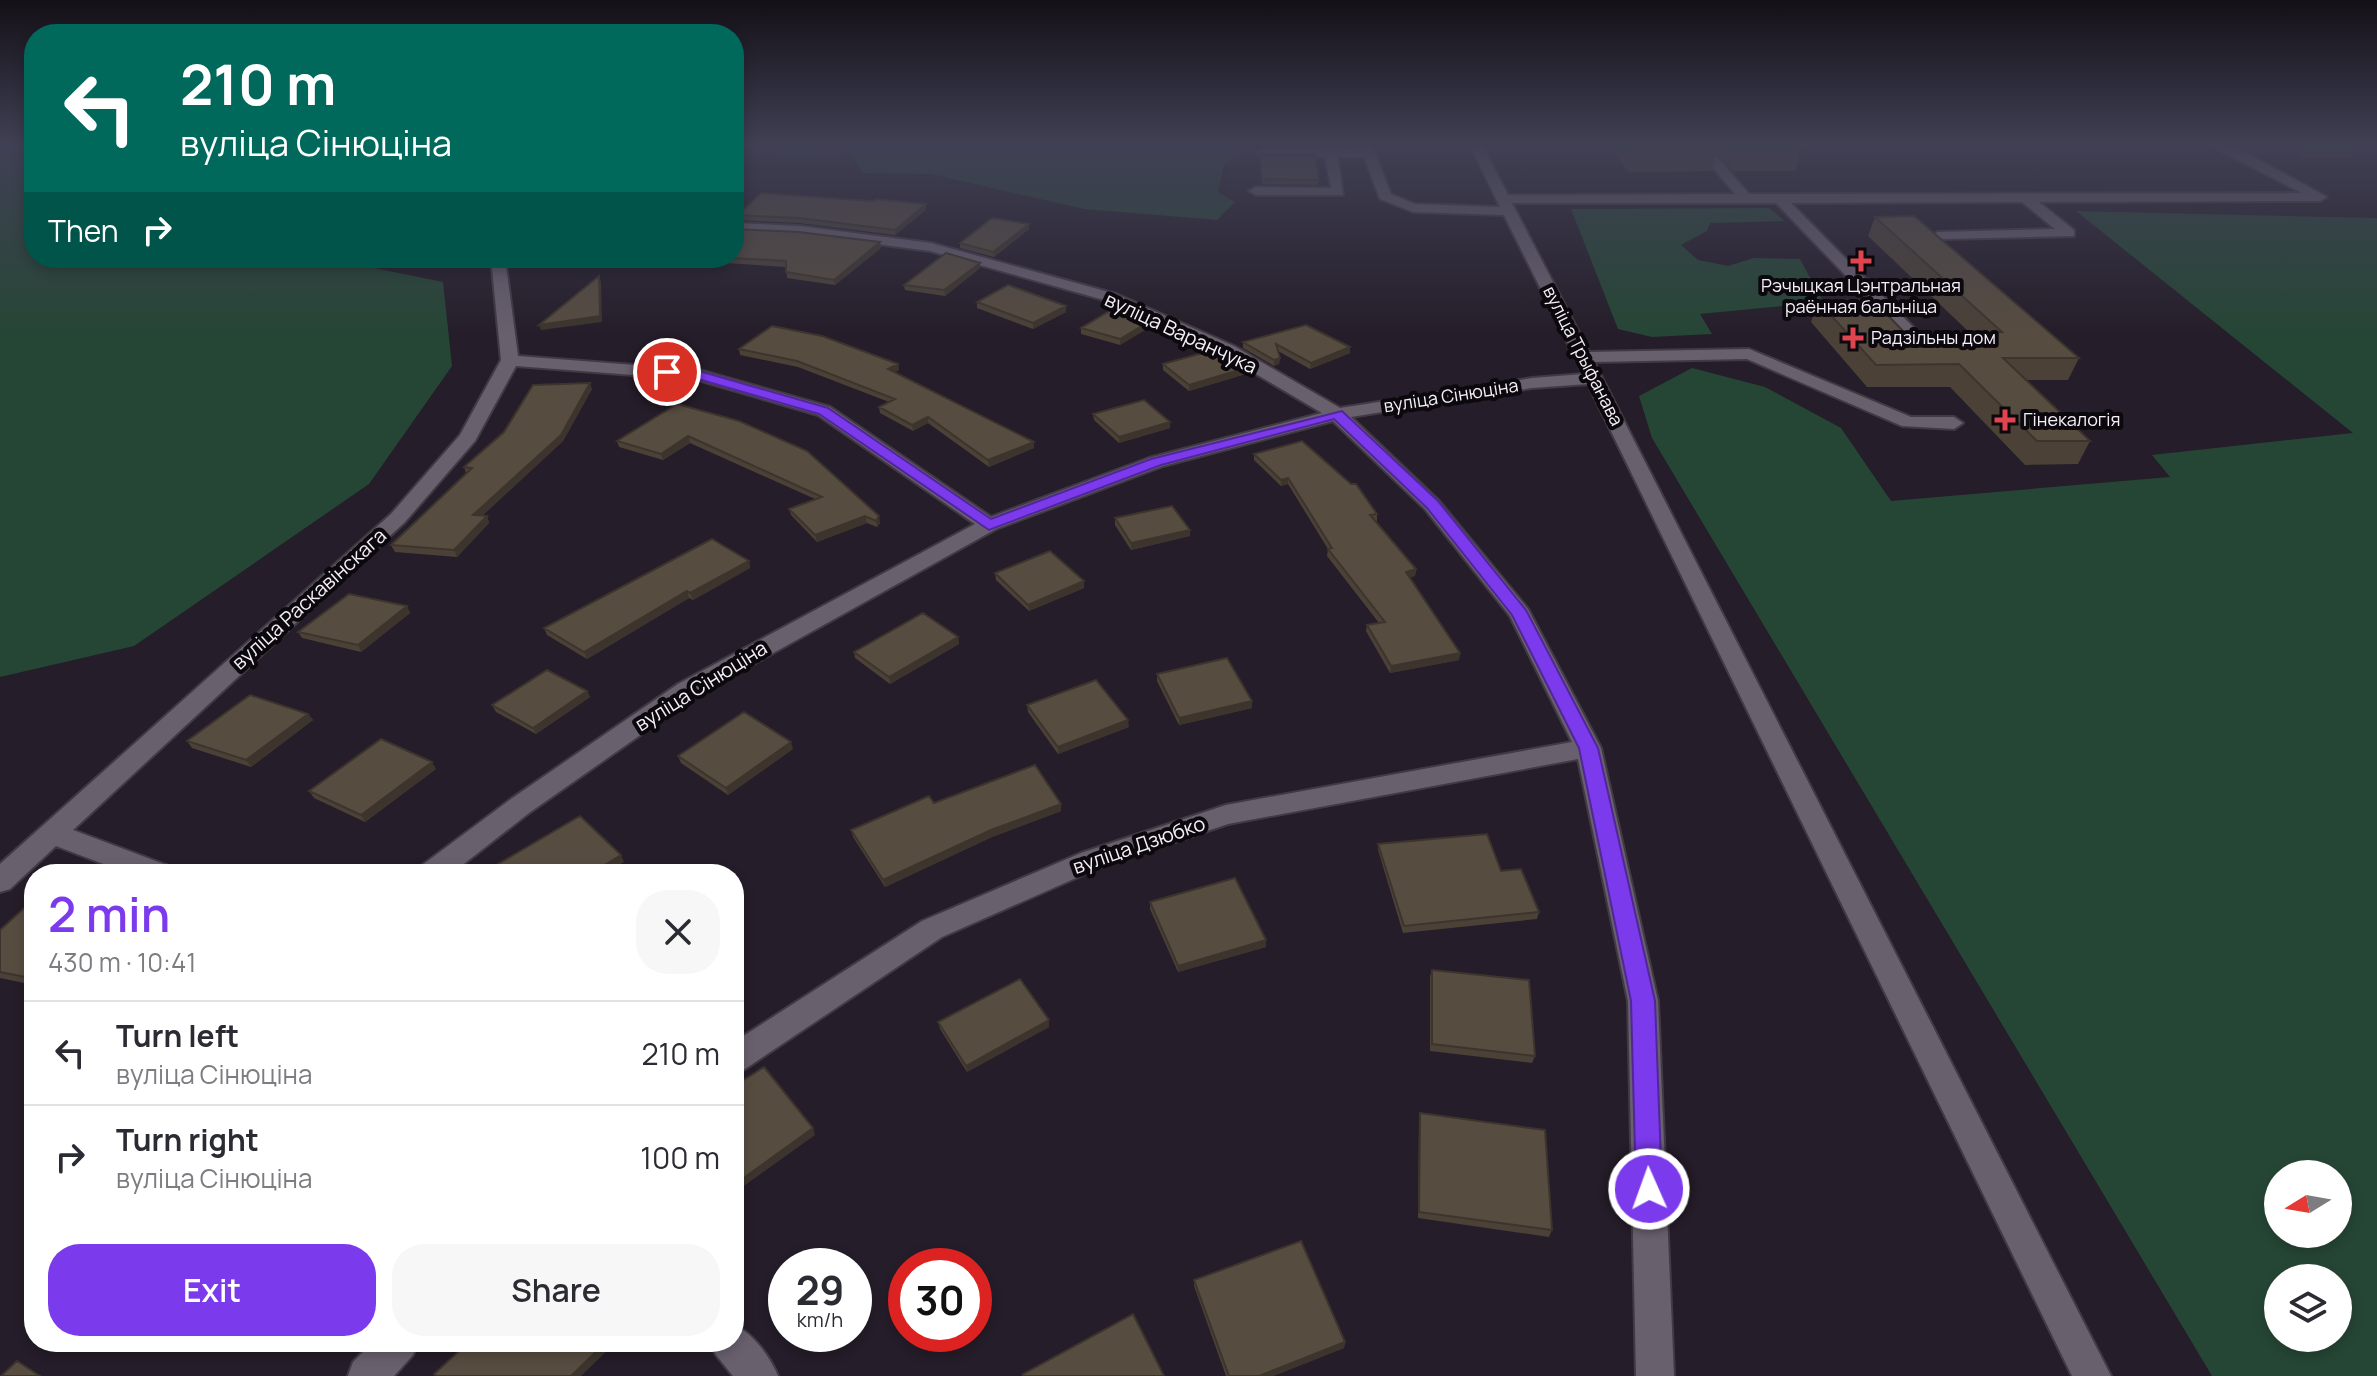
<!DOCTYPE html>
<meta charset="utf-8">
<style>
:root{--surface:#fff;--page:#f7f7f7;--text:#2b2b33;--muted:#7c7c81;--line:#e1e1e2;--accent:#7c3aed}
body{margin:0;font-family:Manrope,sans-serif;background:var(--page);color:var(--text);height:100vh;display:flex;flex-direction:column;font-size:30px;white-space:nowrap}
*{box-sizing:border-box;margin:0}
p{font-size:26px;color:var(--muted)}
.icon{flex:none;width:44px;height:44px;fill:none;stroke:currentColor;stroke-width:2;stroke-linecap:round;stroke-linejoin:round}
.map{position:relative;flex:1;overflow:hidden}
.drawer{position:absolute;left:24px;top:864px;width:720px;height:488px;display:flex;flex-direction:column;background:var(--surface);border-radius:32px;box-shadow:0 4px 12px #0003}
.drawer>*{flex:none}
.hud{position:absolute;left:24px;top:24px;width:720px;height:244px;border-radius:32px;box-shadow:0 4px 12px #0003;background:#00695c;color:#fff;overflow:hidden}
.needle{width:52px;rotate:259deg}
.controls{position:absolute;left:2264px;top:1160px;display:grid;gap:16px}
.controls a{display:grid;place-items:center;width:88px;height:88px;border-radius:50%;background:var(--surface);box-shadow:0 4px 12px #0003;font-size:40px}
.speed{position:absolute;left:768px;top:1248px;display:flex;gap:16px;font-size:40px;font-weight:700;text-align:center}
.speed>*{display:grid;place-content:center;width:104px;height:104px;border-radius:50%;background:var(--surface);box-shadow:0 4px 12px #0003;line-height:1}
.speed small{font-size:20px;font-weight:400}
.speed .limit{border:12px solid #d22;background:#fff;color:#111}
.pin{position:absolute;display:grid;place-items:center;width:68px;height:68px;color:#fff;margin:-34px;border:4px solid #fff;border-radius:50%;box-shadow:0 2px 8px #0007}
.me{position:absolute;width:88px;margin:-44px;rotate:358deg;stroke-linejoin:round;filter:drop-shadow(0 0 6px #0008)}
.turn{display:flex;align-items:center;gap:28px;height:168px;padding:0 24px;font-size:36px}
.turn .icon{width:104px;height:104px;stroke-width:2.5}
.turn b{display:block;font-size:56px;line-height:68px}
.then{display:flex;align-items:center;height:76px;padding:0 24px;background:#0003;gap:16px;font-size:30px}
.round{display:grid;place-items:center;flex:none;width:84px;height:84px;border-radius:32px;background:var(--page)}
.summary{display:flex;align-items:center;justify-content:space-between;height:136px;padding:0 24px}
h1{font-size:48px;font-weight:600;line-height:60px;color:var(--accent)}
.button{display:flex;gap:16px;margin-top:auto;padding:16px 24px}
.button a{flex:1;height:92px;border-radius:32px;background:var(--accent);color:#fff;font-size:32px;font-weight:600;line-height:92px;text-align:center}
.button a+a{background:var(--page);color:var(--text)}
ul{padding:0;list-style:none}
li{display:flex;align-items:center;gap:24px;height:104px;padding:0 24px;border-top:2px solid var(--line)}
li div{flex:1}
li b{display:block;font-size:30px}
li em{font-style:normal}
.map>svg:first-child{display:block}
</style>
<div class="map">
<svg width="2377" height="1376" viewBox="0 0 2377 1376">
<rect width="100%" height="100%" fill="#251d29"/>
<path fill="#264635" fill-rule="evenodd" d="M0,143H34V258H325L443,282L452,366L369,484L134,646L0,677Z
M1250,143L1245,153L1224,164L1218,192L1235,202L1217,220L1084,209L930,174L863,173L849,154L787,158L734,144Z
M1769,208L1785,221L1710,223L1707,231L1681,245L1698,260L1728,266L1754,258L1800,259L1823,302L1700,314L1712,334L1652,337L1618,329L1571,209Z
M2076,211L2377,218V1376H2212L1652,438L1639,396L1692,368L1765,387L1841,428L1891,501L2170,477L2152,455L2353,433ZM2278,1174H2338V1234H2278ZM2278,1278H2338V1338H2278Z"/>
<g fill="none" stroke-linecap="round" stroke-linejoin="round">
<g stroke="#413a44" stroke-width="4">
<path id="minor" d="M1323,143H1335L1336,149H1361L1359,143H1371L1391,194L1415,204L1500,207L1469,143H1481L1508,195L1735,194L1705,158L1681,153L1679,150L1685,146L1713,152L1749,194L2302,193L2204,143H2228L2327,197L2320,201L2039,202L2074,230V236L1942,239L1935,235L1937,232L2055,229L2022,202L1791,203L1919,333L1921,336L1913,341L1907,339L1776,203H1512L1589,352L1749,349L1911,417H1954L1963,423L1954,429L1902,426L1747,359L1594,362L2111,1376H2072L1588,384L1532,388L1351,417L1439,501L1528,609L1601,748L1658,1001L1674,1376H1636L1628,1001L1578,759L1228,824L1101,867L942,937L745,1069L734,1073V1042L922,921L1081,853L1226,805L1572,742L1510,616L1425,509L1333,421L1163,466L996,529L696,696L529,813L451,874H417L421,866L511,799L678,684L975,524L818,415L698,380L516,366L475,441L405,522L73,830L169,866L173,874H130L56,846L10,889L0,892V864L391,514L460,435L501,360L491,258H505L518,356L699,370L830,407L991,517L1149,458L1322,413L1222,354L1104,300L930,251L800,234L734,231V223L800,226L931,243L1116,294L1234,346L1340,408L1532,378L1583,374L1504,215L1413,212L1380,199L1364,157H1338L1343,195H1256L1249,191L1256,187L1331,188L1325,157H1262L1256,153L1262,149H1324Z
M734,1325C753,1333 771,1358 778,1376H733L716,1355L710,1342H734Z
M373,1342H419L413,1355L394,1376H348L353,1362Z"/>
</g>
<use href="#minor" fill="#69606e" fill-rule="evenodd"/>
</g>
<path fill="#4b4137" d="M1267,143H1312V146H1267Z
M1606,143H1800L1802,145L1795,171H1733L1717,153L1712,171L1629,172Z
M2284,143H2346L2354,153L2351,158H2303Z
M1260,154L1319,180L1318,185L1262,184Z
M926,210L895,235L800,223L739,220L738,215Z
M1875,217L2079,358L2068,380H2026L2090,441L2078,464L2025,465L1950,387H1867L1811,322L1818,301L1905,333L1969,332L1868,236Z
M1029,224V229L994,257L960,248V243Z
M880,242L881,248L835,285L787,278L786,267L695,261V258H734Z
M980,263V268L945,296L905,290L904,285Z
M977,302L1066,312L1033,329L977,308Z
M1306,325L1350,353L1310,369L1278,351L1280,358L1279,364L1274,366L1243,348V342Z
M1150,327L1120,345L1081,334V328Z
M739,349L898,364L899,370L894,372L1034,448L989,467L928,423L913,431L880,413L879,407L889,402L798,367L740,355Z
M1163,364L1249,373L1189,391L1163,370Z
M592,389L563,441L482,516H487L489,523L457,557L395,552L391,545L466,473L464,467Z
M677,404L880,523L877,527L867,523L817,542L791,515L789,509L815,499L690,443L663,460L619,447L617,441Z
M1093,414L1170,422V428L1119,443L1094,420Z
M1254,454L1377,514V521H1375L1416,569L1415,576L1410,577L1460,653L1459,660L1390,673L1366,631L1367,625L1379,623L1327,556L1328,549L1288,484L1281,486L1254,460Z
M1115,518L1190,536L1131,550L1115,525Z
M749,561L750,568L693,600L689,598L587,659L547,635L544,628Z
M995,573L1084,581V588L1029,611L996,580Z
M407,606L410,613L361,652L302,638L298,632Z
M958,637L959,644L890,684L855,658L854,652Z
M1157,674L1252,701V708L1179,725L1157,681Z
M587,691L590,697L536,734L496,712L492,705Z
M1027,705L1129,727L1058,754L1028,712Z
M308,714L313,720L251,767L192,748L187,741Z
M793,749L728,795L681,763L678,756Z
M436,769L365,822L314,798L309,791Z
M934,803L1061,811L992,837L885,887L853,837L851,830Z
M1378,844L1501,871L1539,912L1537,919L1403,933L1378,850Z
M34,902V985L0,978V930Z
M1150,902L1266,947L1178,972L1150,909Z
M1432,970L1535,1056L1532,1063L1430,1051V976Z
M938,1022L1049,1027L967,1072L940,1029Z
M1420,1113L1552,1230L1549,1237L1418,1218L1419,1120Z
M1194,1280L1345,1342L1344,1348L1273,1376H1226L1194,1286Z"/>
<path fill="#3d352d" d="M926,204V210L895,235V230Z
M1029,224V229L994,257L993,252Z
M880,242L881,248L835,285L834,280Z
M980,263V268L945,296L944,290Z
M599,276L601,282L602,322L541,330L539,325Z
M1066,306V312L1033,329V323Z
M1150,321V327L1120,345V339Z
M1350,347V353L1310,369L1311,363Z
M1280,358L1279,364L1274,366V360Z
M898,364L899,370L889,375L888,369Z
M1249,367V373L1189,391V385Z
M590,383L592,389L563,441L475,522L473,515Z
M928,417V423L913,431L912,425Z
M1170,422V428L1119,443V437Z
M688,436L690,443L663,460L661,454Z
M1034,442V448L989,467L988,460Z
M1288,478V484L1281,486V480Z
M487,516L489,523L457,557L454,550Z
M865,516L867,523L817,542L815,535Z
M879,516L880,523L877,527L876,521Z
M1190,530V536L1131,550V543Z
M749,561L750,568L693,600L690,593Z
M1416,569L1415,576L1405,578L1406,572Z
M1084,581V588L1029,611L1028,605Z
M687,591L689,598L587,659L584,652Z
M407,606L410,613L361,652L358,645Z
M958,637L959,644L890,684L889,677Z
M1460,653L1459,660L1390,673L1391,666Z
M587,691L590,697L536,734L533,728Z
M1252,701V708L1179,725V718Z
M308,714L313,720L251,767L246,760Z
M1128,720L1129,727L1058,754V747Z
M791,742L793,749L728,795L726,788Z
M432,762L436,769L365,822L361,815Z
M1061,804V811L992,837L885,887L883,880L991,830Z
M621,855L624,862L604,874H590Z
M1266,940V947L1178,972V966Z
M1049,1020V1027L967,1072L966,1066Z
M813,1128L815,1135L734,1193V1185Z
M606,1342H610L613,1345L581,1376H571Z
M1345,1342L1344,1348L1273,1376H1259Z"/>
<path fill="#574c40" stroke="#3d352d" stroke-width="2" d="M1631,143H1717L1719,146L1634,147Z
M1738,143H1800L1802,145H1740Z
M2292,143H2346L2354,149V153H2305Z
M1260,154L1315,155L1319,180L1262,179Z
M761,193L872,201L876,199L926,204L895,230L799,218L738,215Z
M1914,216L2079,358H2003L2090,441H2037L1959,364L1876,365L1818,301L1873,300L1905,333L2002,332L1875,217Z
M992,218L1029,224L993,252L960,243Z
M734,229L799,232L880,242L834,280L786,272V261L734,258Z
M946,253L980,263L944,290L904,285Z
M599,276L600,316L539,325Z
M1008,285L1066,306L1033,323L977,302Z
M1113,309L1150,321L1120,339L1081,328Z
M1306,325L1350,347L1311,363L1276,344L1280,358L1274,360L1243,342Z
M772,326L822,336L898,364L888,369L1034,442L988,460L928,417L912,425L879,407L895,399L797,361L739,349Z
M1217,349L1249,367L1189,385L1163,364Z
M590,383L561,435L473,515L487,516L454,550L391,545L472,468L464,467L504,432L533,385Z
M1144,400L1170,422L1119,437L1093,414Z
M677,404L739,421L807,451L879,516L876,521L865,516L815,535L789,509L822,497L688,436L661,454L617,441Z
M1302,441L1351,484H1356L1377,514L1370,515L1416,569L1406,572L1460,653L1391,666L1367,625L1385,622L1328,549L1332,548L1288,478L1281,480L1254,454Z
M1172,506L1190,530L1131,543L1115,518Z
M712,539L749,561L690,593L687,591L584,652L544,628Z
M1050,551L1084,581L1028,605L995,573Z
M349,594L407,606L358,645L298,632Z
M923,613L958,637L889,677L854,652Z
M1227,658L1252,701L1179,718L1157,674Z
M547,670L587,691L533,728L492,705Z
M1096,680L1128,720L1058,747L1027,705Z
M250,695L308,714L246,760L187,741Z
M744,712L791,742L726,788L678,756Z
M381,739L432,762L361,815L309,791Z
M1035,765L1061,804L991,830L883,880L851,830L929,796L934,803Z
M580,816L621,855L590,874H507L498,864Z
M1487,834L1501,871L1521,869L1539,912L1404,926L1378,844Z
M1235,878L1266,940L1178,966L1150,902Z
M32,901L34,902V974L30,978L0,972V930Z
M1432,970L1529,980L1535,1056L1432,1044Z
M1020,979L1049,1020L966,1066L938,1022Z
M764,1067L813,1128L734,1185V1086Z
M1420,1113L1545,1130L1552,1230L1419,1212Z
M1301,1241L1345,1342L1259,1376H1229L1194,1280Z
M1133,1314L1164,1376H1023V1374Z
M469,1342H606L571,1376H436L434,1374Z
M17,1361L40,1376H1Z"/>
<linearGradient id="sky" x2="0" y2="1"><stop stop-color="#141017"/><stop offset="0.43" stop-color="#404054"/><stop offset="1" stop-color="#404054" stop-opacity="0"/></linearGradient>
<rect width="2377" height="336" fill="url(#sky)"/>
<path fill="#7c3aed" stroke="#51269a" stroke-width="2" d="M667,368L699,371L828,408L991,519L1151,459L1342,411L1438,501L1526,610L1598,748L1655,1001L1662,1189L1658,1197L1649,1201L1640,1197L1636,1189L1631,1001L1579,748L1512,615L1427,508L1334,419L1161,465L989,530L819,414L698,379L663,375V370Z"/>
<g fill="#e0444e" stroke="#0c090e" stroke-width="3">
<path d="M1857 249h8v8h8v8h-8v8h-8v-8h-8v-8h8z"/>
<path d="M1849 326h8v8h8v8h-8v8h-8v-8h-8v-8h8z"/>
<path d="M2001 408h8v8h8v8h-8v8h-8v-8h-8v-8h8z"/>
</g>
<g text-anchor="middle" stroke-width="8" stroke-linejoin="round" paint-order="stroke">
<g font-size="18" fill="#f5eff7" stroke="#0c090e" text-anchor="start">
<text x="1861" y="292" text-anchor="middle">Рэчыцкая Цэнтральная<tspan x="1861" dy="21">раённая бальніца</tspan></text>
<text x="1871" y="344">Радзільны дом</text>
<text x="2023" y="426">Гінекалогія</text>
</g>
<g font-size="18" fill="#f5eff7" stroke="#0c090e">
<text transform="translate(1583 356) rotate(63)" y="6">вуліца Трыфанава</text>
<text transform="translate(1451 396) rotate(-9)" y="6">вуліца Сінюціна</text>
</g>
<g font-size="20" fill="#f5eff7" stroke="#0c090e">
<text transform="translate(1181 333) rotate(25)" y="7">вуліца Варанчука</text>
<text transform="translate(309 599) rotate(-42)" y="7">вуліца Раскавінскага</text>
<text transform="translate(701 686) rotate(-32)" y="7">вуліца Сінюціна</text>
<text transform="translate(1139 845) rotate(-19)" y="7">вуліца Дзюбко</text>
</g>
</g>
</svg>
<div class="controls">
<a><svg class="needle" viewBox="-14 -14 28 28"><path d="M0-13l5 13h-10z" fill="#e53935"/><path d="M0 13l5-13h-10z" fill="#7c7c81"/></svg></a>
<a><svg class="icon" aria-label="layers" viewBox="0 0 24 24"><path d="M12 4l9 5-9 5-9-5zM3 14l9 5 9-5"/></svg></a>
</div>
<div class="speed"><div>29<small>km/h</small></div><div class="limit">30</div></div>
<div class="pin" style="left:667px;top:372px;background:#d93025"><svg class="icon" aria-label="arrive" viewBox="0 0 24 24"><path d="M6 21V4h12l-3 4 3 4H6"/></svg></div>
<svg class="me" style="left:1649px;top:1189px" viewBox="-20 -20 40 40"><circle r="17" fill="#7c3aed" stroke="#fff" stroke-width="3"/><path d="M0-11L8 9 0 5-8 9z" fill="#fff"/></svg>
<div class="hud">
<div class="turn"><svg class="icon" aria-label="left" viewBox="0 0 24 24"><path d="M17 20v-9H6M10 6l-5 5 5 5"/></svg><div><b>210 m</b>вуліца Сінюціна</div></div>
<div class="then">Then<svg class="icon" aria-label="right" viewBox="0 0 24 24"><path d="M7 20v-9h11M14 6l5 5-5 5"/></svg></div>
</div>
<section class="drawer">
<div class="summary"><div><h1>2 min</h1><p>430 m · 10:41</p></div><a class="round"><svg class="icon" aria-label="close" viewBox="0 0 24 24"><path d="M6 6l12 12M18 6L6 18"/></svg></a></div>
<ul>
<li><svg class="icon" aria-label="left" viewBox="0 0 24 24"><path d="M17 20v-9H6M10 6l-5 5 5 5"/></svg><div><b>Turn left</b><p>вуліца Сінюціна</p></div><em>210 m</em></li>
<li><svg class="icon" aria-label="right" viewBox="0 0 24 24"><path d="M7 20v-9h11M14 6l5 5-5 5"/></svg><div><b>Turn right</b><p>вуліца Сінюціна</p></div><em>100 m</em></li>
</ul>
<div class="button"><a>Exit</a><a>Share</a></div>
</section>
</div>
